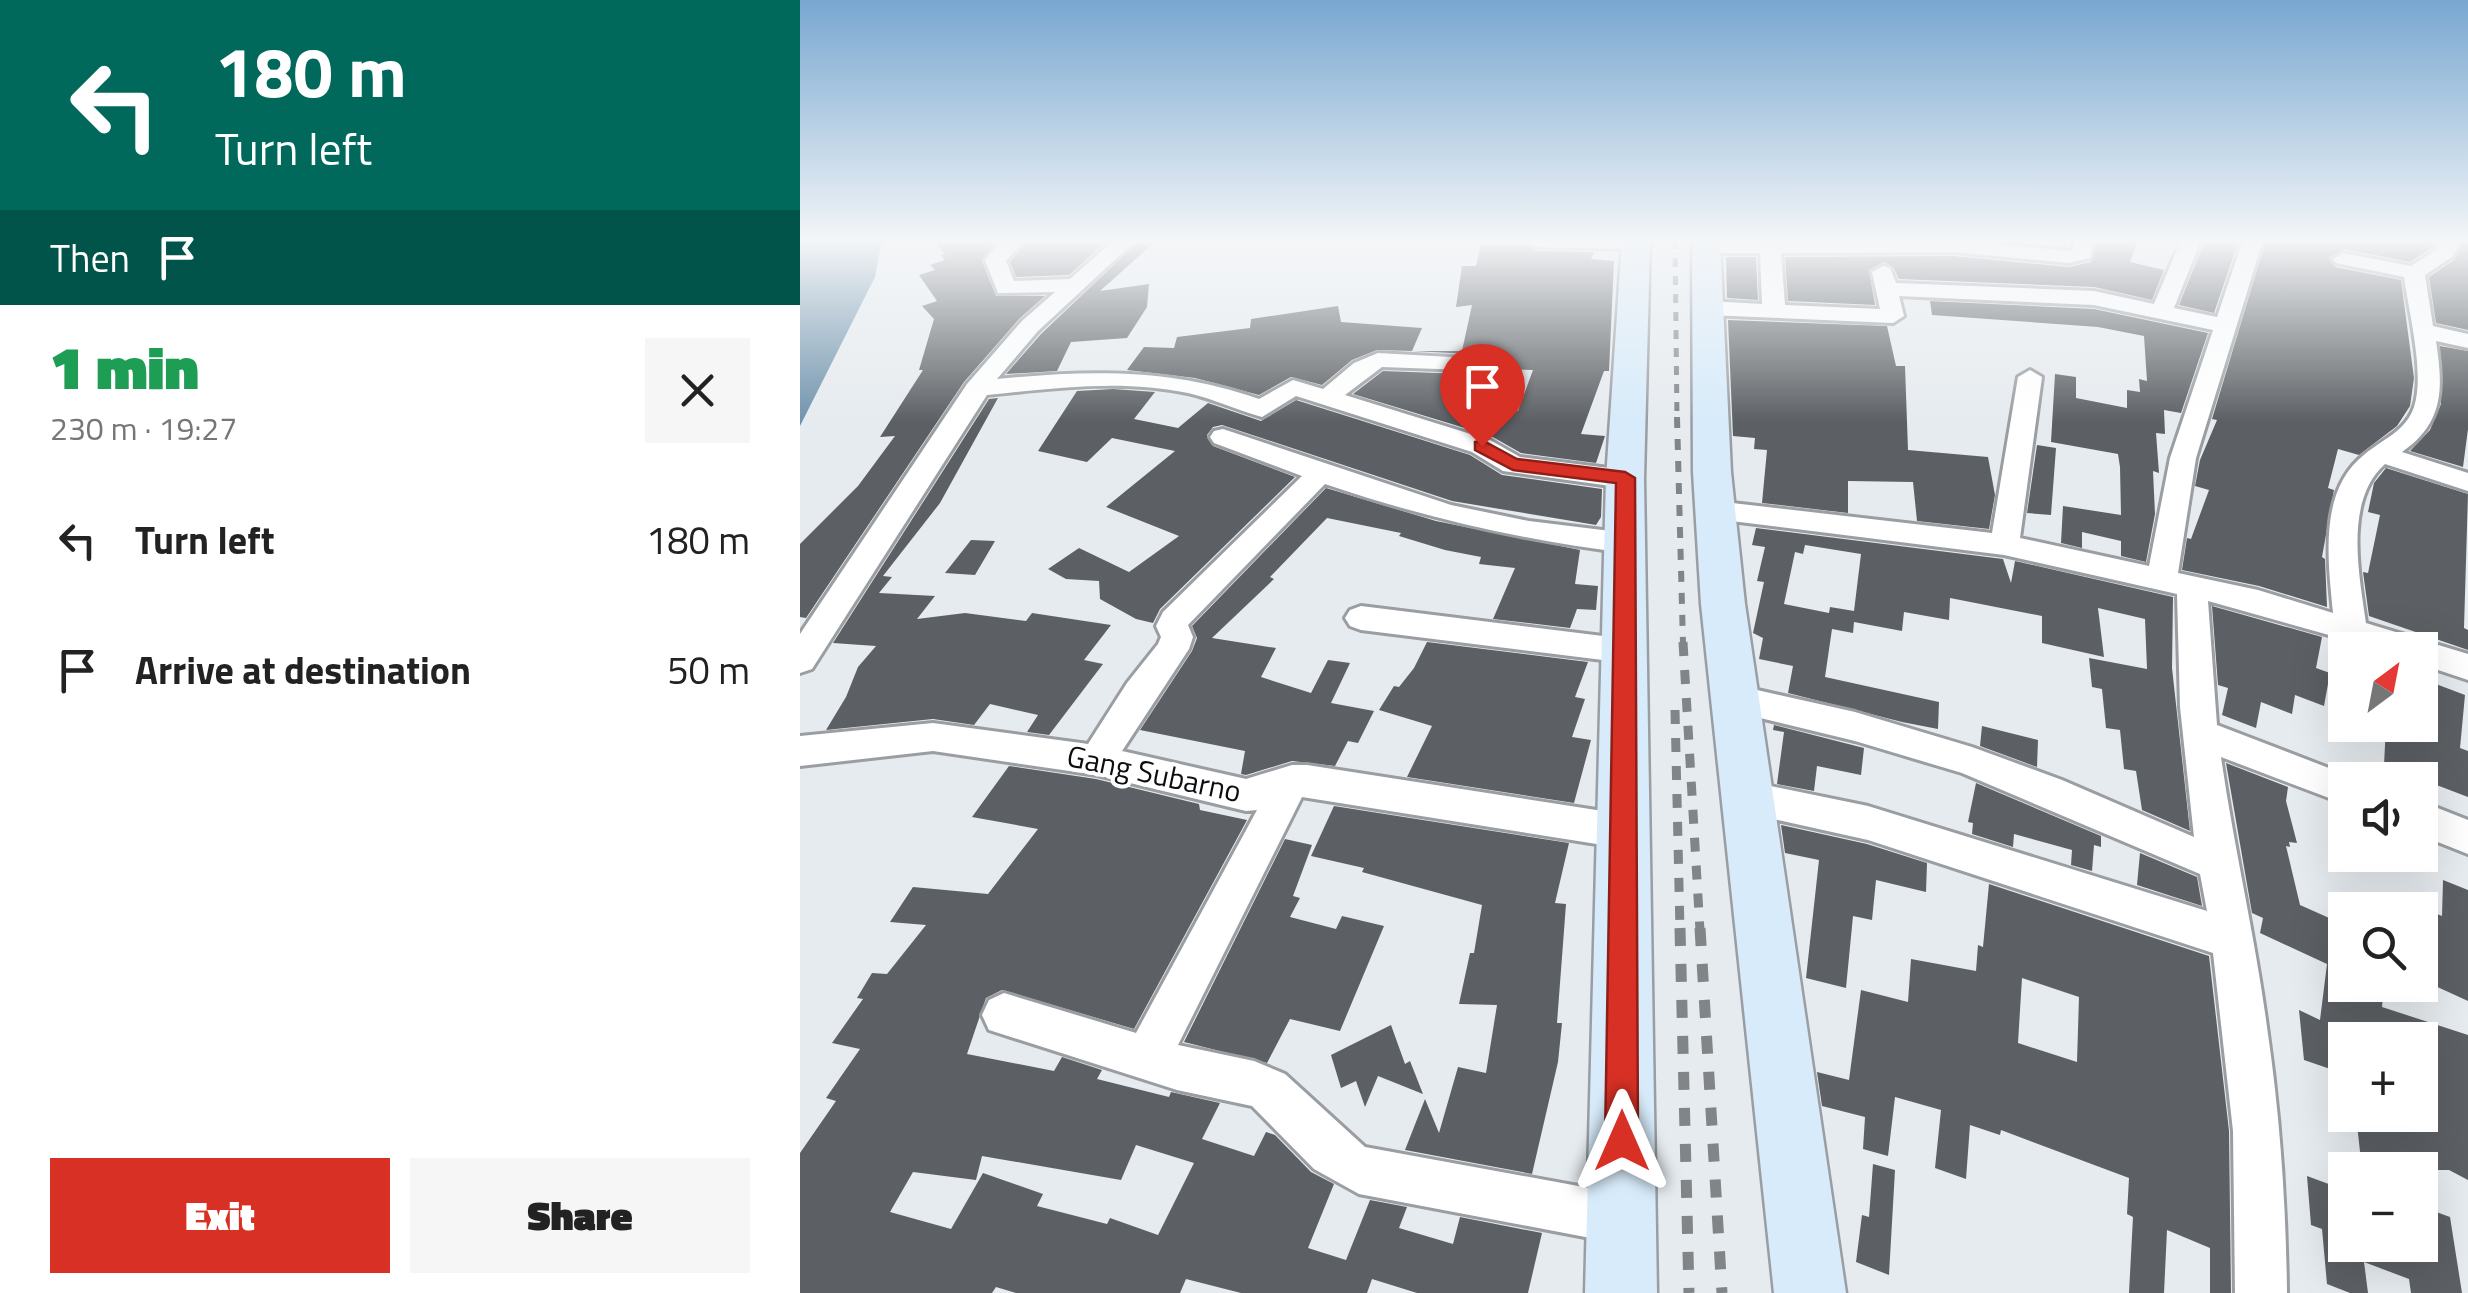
<!DOCTYPE html>
<meta charset="utf-8">
<style>
:root{--surface:#fff;--page:#f6f6f6;--text:#222;--muted:#767676;--accent:#d93025}
body{margin:0;font-family:"Titillium Web",sans-serif;background:var(--page);color:var(--text);height:100vh;display:flex;flex-direction:column;font-size:38px;white-space:nowrap}
*{box-sizing:border-box;margin:0}
p{font-size:32px;color:var(--muted)}
.icon{flex:none;width:55px;height:55px;fill:none;stroke:currentColor;stroke-width:2;stroke-linecap:round;stroke-linejoin:round}
.map{position:relative;flex:1;overflow:hidden}
.panel{display:flex;flex-direction:column;background:var(--surface);width:800px}
.panel>*{flex:none}
.guide{background:#00695c;color:#fff;overflow:hidden}
.needle{width:65px;rotate:32deg}
.controls{position:absolute;left:1528px;top:632px;display:grid;gap:20px}
.controls a{display:grid;place-items:center;width:110px;height:110px;border-radius:0px;background:var(--surface);box-shadow:0 10px 40px #0002;font-size:50px}
.pin{position:absolute;display:grid;place-items:center;width:85px;height:85px;color:#fff;margin:-102px -42px;border-radius:50% 50% 50% 0;rotate:-45deg;box-shadow:0 0 10px #0007}
.pin .icon{rotate:45deg}
.me{position:absolute;width:110px;margin:-55px;rotate:0deg;stroke-linejoin:round;filter:drop-shadow(0 0 8px #0008)}
.turn{display:flex;align-items:center;gap:35px;height:210px;padding:0 50px;font-size:45px}
.turn .icon{width:130px;height:130px;stroke-width:2.5}
.turn b{display:block;font-size:70px;line-height:85px}
.then{display:flex;align-items:center;height:95px;padding:0 50px;background:#0003;gap:20px;font-size:38px}
.round{display:grid;place-items:center;flex:none;width:105px;height:105px;border-radius:0px;background:var(--page)}
.head{display:flex;align-items:center;justify-content:space-between;height:170px;padding:0 50px}
h1{font-size:60px;font-weight:800;line-height:75px;color:#1e9e55}
.button{display:flex;gap:20px;margin-top:auto;padding:20px 50px}
.button a{flex:1;height:115px;border-radius:0px;background:var(--accent);color:#fff;font-size:40px;font-weight:800;line-height:115px;text-align:center}
.button a+a{background:var(--page);color:var(--text)}
ul{padding:0;list-style:none}
li{display:flex;align-items:center;gap:30px;height:130px;padding:0 50px}
li div{flex:1}
li b{display:block;font-size:38px}
li em{font-style:normal}
main{display:flex;flex:1;min-height:0}
.map>svg:first-child{display:block}
</style>
<main>
<section class="panel">
<div class="guide">
<div class="turn"><svg class="icon" aria-label="left" viewBox="0 0 24 24"><path d="M17 20v-9H6M10 6l-5 5 5 5"/></svg><div><b>180 m</b>Turn left</div></div>
<div class="then">Then<svg class="icon" aria-label="arrive" viewBox="0 0 24 24"><path d="M6 21V4h12l-3 4 3 4H6"/></svg></div>
</div>
<div class="head"><div><h1>1 min</h1><p>230 m · 19:27</p></div><a class="round"><svg class="icon" aria-label="close" viewBox="0 0 24 24"><path d="M6 6l12 12M18 6L6 18"/></svg></a></div>
<ul>
<li><svg class="icon" aria-label="left" viewBox="0 0 24 24"><path d="M17 20v-9H6M10 6l-5 5 5 5"/></svg><div><b>Turn left</b></div><em>180 m</em></li>
<li><svg class="icon" aria-label="arrive" viewBox="0 0 24 24"><path d="M6 21V4h12l-3 4 3 4H6"/></svg><div><b>Arrive at destination</b></div><em>50 m</em></li>
</ul>
<div class="button"><a>Exit</a><a>Share</a></div>
</section>
<div class="map">
<svg width="1668" height="1293" viewBox="0 0 1668 1293">
<rect width="100%" height="100%" fill="#e6ebef"/>
<path fill="#7093ad" d="M0,240H82L75,277L0,426Z"/>
<path fill="#5c6064" fill-rule="evenodd" d="M133,240H197L182,261L196,296H245L219,319L164,382L6,618L0,617V544L58,486L95,436L80,437L123,370H119L134,319L122,306L137,301L119,275L135,270L130,265L145,260L141,255L145,254Z
M228,240H308L269,275L216,277L210,262Z
M340,240H357L300,291L349,284L347,307L327,338L271,342L257,371L206,374L241,334Z
M1298,240H1338L1330,262L1364,270L1352,300L1294,287L1099,279L1093,267L1084,262L1069,270L1075,305L988,301L985,257L1154,256L1269,267L1291,262Z
M1405,240H1439L1414,313L1379,305Z
M1466,240H1637L1633,247L1610,262L1544,249L1529,258L1535,267L1601,280L1614,378L1610,406L1597,426L1559,455L1538,449L1528,488L1534,490L1522,557L1525,559L1527,607L1459,586L1382,570L1387,538L1391,539L1409,490L1395,486L1400,460L1417,420L1412,419Z
M1664,240H1668V330L1636,323L1629,277L1654,260Z
M681,244H725L737,251L794,252L791,259L814,261L809,371H804L781,434L805,436L796,463L721,453L691,436L553,394L583,371L691,375L669,405L718,411L733,370L701,369V363L687,355L613,351H662L672,305L656,307L662,266H676Z
M926,257H956L958,300L927,298Z
M1130,301L1294,309L1408,333L1381,413L1364,410L1365,434L1356,433L1359,473L1353,471L1355,514L1346,562L1321,556V541L1282,532V548L1261,543L1263,506L1321,515L1320,467L1318,454L1251,442L1255,374L1276,377V398L1327,408V390L1340,392L1339,379L1347,381L1344,336L1298,327L1132,315Z
M538,306L541,322L622,328L612,351L577,350L552,360L522,385L491,377L459,395L395,378L327,370L344,347L374,348L377,337L450,328L451,319Z
M928,320L1087,326L1096,366H1105L1108,450L1188,457L1195,495L1189,529L1117,521L1113,482L1048,481V513L962,503L967,450L954,449L955,438L933,436Z
M1640,346L1668,351V429L1663,467L1610,451L1630,430L1641,404Z
M313,389L355,392L334,419L378,428L408,403L461,421L496,400L670,455L702,475L802,489L801,517L796,525L652,501L422,425L413,427L407,435L413,446L495,477L360,609L353,623L336,619L300,599L299,581L266,579L248,569L279,548L329,572L379,536L306,507L375,451L312,438L287,462L238,451L277,391Z
M198,398L140,503L83,576L92,577L79,593L135,596L117,619L165,613L226,621L232,613L311,625L284,660L303,664L249,735L227,732L238,715L190,704L174,725L133,719L26,730L46,697L58,667L76,646L33,643L189,399Z
M1237,445L1256,448L1251,515L1227,513Z
M1586,468L1668,494L1664,628L1668,630V650L1569,616L1563,572L1568,573L1580,515L1568,512L1574,483Z
M526,488L636,521L780,550L775,584L798,586L796,610L777,609L770,628L693,619L715,568L679,564L681,557L645,550L599,536L601,533L527,518L470,577L474,579L412,638L476,648L461,677L511,693L528,660L550,663L531,703L574,711L558,743L548,741L535,766L492,761L446,775L441,774L445,751L340,730L392,651L397,638L392,626Z
M956,528L1203,559L1211,583L1215,561L1373,597L1372,668L1390,831L1342,810L1336,771L1324,769L1320,730L1306,728L1302,689L1292,687L1289,658L1347,669L1345,619L1298,608L1304,657L1242,643V616L1150,598L1149,620L1104,612L1102,631L1054,622L1053,633L1032,629L1025,677L1139,702L1138,729L1102,722L988,693L993,666L959,659L963,638L953,633L964,582L957,581L965,547L952,545ZM1005,545L1061,554L1054,611L1030,607L1029,613L984,604L995,552L1003,554Z
M171,540L195,541L175,575L145,573Z
M1412,606L1522,637L1516,668L1530,673L1524,706L1495,695L1492,714L1461,702L1456,728L1422,715L1428,688L1418,685Z
M627,642L788,662L775,697L785,699L772,737L791,740L774,803L607,777L632,726L579,710L594,686L599,687L614,668Z
M1620,678L1665,695L1660,748L1668,751V797L1584,765L1586,725H1620Z
M974,725L1064,748L1061,775L1017,766L1014,791L977,784L984,732L973,730Z
M1182,726L1238,740L1237,767L1180,746Z
M1426,763L1488,787L1486,801L1497,843L1489,842L1490,847L1486,846L1500,905L1545,925V985H1584L1582,1007L1668,1035V1180L1649,1170H1562L1556,1115H1620V1040H1545V1074L1504,1060L1499,1010L1520,1020L1527,964L1460,933L1463,918L1452,913Z
M209,766L296,779L399,804L400,810L447,820L334,1029L202,990L186,998L167,1054L254,1071L262,1057L302,1070L297,1079L369,1097L371,1092L420,1103L402,1139L454,1156L466,1132L475,1135L511,1172L534,1184L508,1248L546,1260L570,1200L607,1207L599,1228L653,1244L660,1217L742,1233L728,1293H617L572,1279L567,1293H441L386,1279L380,1293H216L196,1287L192,1293H0V1153L36,1101L26,1098L60,1049L32,1043L63,999L57,998L72,973L87,974L126,925L90,922L113,887L188,894L238,829L172,817ZM336,1145L394,1163L358,1235L310,1218L307,1224L237,1206L243,1194L183,1173L151,1229L90,1212L113,1172L176,1180L182,1156L321,1180Z
M1176,783L1301,836V847L1294,845L1292,871L1271,865L1272,850L1214,834L1213,847L1172,834L1173,823L1168,822Z
M534,806L769,843L755,903L766,904L757,1023H762L758,1062L732,1174L605,1150L625,1099L639,1133L658,1067L686,1073L697,1005L659,1004L670,953H674L682,905L562,872L564,868L511,856Z
M981,825L1067,844L1127,863L1126,892L1076,880L1072,920L1053,916L1046,988L1006,978L1019,860L985,853Z
M485,839L512,845L493,896L500,898L490,917L536,929L542,916L584,926L540,1031L490,1019L467,1063L384,1042Z
M1340,853L1397,877L1402,906L1337,885Z
M1643,880L1668,890V1001L1620,979V907L1642,916Z
M1189,884L1409,956L1429,1131L1431,1293H1410V1248L1367,1230L1364,1293H1329L1333,1217L1327,1214L1329,1178L1201,1130L1200,1135L1170,1125L1166,1179L1135,1168L1141,1110L1095,1097L1088,1156L1063,1149L1065,1117L1022,1106L1017,1072L1049,1080L1061,990L1108,1002L1111,959L1176,971L1178,945L1183,947ZM1222,978L1279,997L1277,1062L1218,1043Z
M591,1025L605,1064L610,1061L623,1094L578,1076L565,1107L556,1081L541,1088L531,1055Z
M1073,1164L1095,1170L1089,1275L1056,1262L1062,1215L1069,1217Z
M1507,1176L1545,1190V1245H1620V1206L1650,1217L1662,1293H1611L1609,1279L1564,1262L1568,1293H1550L1527,1284L1522,1229L1511,1225Z"/>
<g fill="none" stroke-linecap="round" stroke-linejoin="round">
<g stroke="#9a9ea2" stroke-width="6">
<path id="minor" d="M202,240H224L206,261L214,281L270,279L314,240H336L238,331L197,379C289,370 372,368 459,399L493,380L523,389L554,363L578,353L687,359L699,366L695,371L582,367L545,395L690,440L720,457L825,470L835,473L839,479L835,485L825,488L703,471L672,452L496,396L462,417C437,410 414,399 388,393C322,379 254,388 187,395L12,669L0,673V634L167,384L222,321L255,292L198,293L185,260Z
M843,240L842,247L835,249L737,247L727,241Z
M1160,240L1269,251L1273,250L1274,240H1294L1290,258L1269,263L1154,252L981,253L985,305L1080,309L1072,272L1083,266L1090,268L1096,283L1294,291L1354,304L1381,240H1401L1374,308L1417,317L1443,240H1463L1396,458L1378,573L1458,590L1533,613C1528,560 1518,490 1565,454C1583,439 1606,431 1614,407C1625,374 1609,313 1604,277L1536,263L1533,259L1543,253L1611,266L1636,250L1641,240H1661L1652,257L1625,275L1633,326L1668,334V348L1636,341C1643,387 1645,422 1602,452L1668,473V491L1585,464C1544,500 1559,574 1566,623L1668,654V680L1620,664V650H1545V657L1536,637L1408,601L1417,725L1560,780H1545V804L1421,757C1434,848 1455,936 1467,1027C1480,1115 1486,1204 1487,1293H1435L1433,1131L1413,953L1068,840L946,813L933,808L927,797L933,786L946,781L1068,806L1407,911L1400,874L1162,773L1055,741L923,709L918,699L923,689L935,685L1055,712L1172,747L1262,780L1394,837L1380,707L1377,594L1204,555L915,519L905,517L901,510L905,503L915,501L1192,533L1218,377L1230,370L1242,377L1220,538L1349,566L1370,458L1413,330L1294,305L1099,296L1104,316L1093,323L908,315L897,308L908,301L962,304L960,253H906L896,247L899,243Z
M423,429L651,505L729,521L827,533L837,536L842,543L837,550L827,553C722,540 625,518 525,484L388,625L393,637L389,649L322,751L446,779L492,765H507L822,814L835,819L841,831L835,843L822,848L502,797L378,1045L454,1061L485,1074L565,1147L822,1194L840,1201L847,1219L840,1237L822,1244L559,1194L514,1169L452,1106L377,1090L189,1030L182,1015L189,1000L204,993L336,1033L457,810L446,811L297,775L133,751L0,766V736L133,723L288,744L327,683L358,644L361,637L356,626L363,612L502,476L414,443L410,437L414,431Z
M561,606L827,639L839,642L843,651L839,660L827,663L561,630L550,626L545,618L550,610Z
M1620,801L1668,820V854L1620,835Z"/>
</g>
<g stroke="#9a9ea2" stroke-width="5">
<path id="secondary" d="M822,240H850L844,479L857,1293H785L806,479Z
M892,240H920L931,472L945,604L1046,1293H974L901,604L893,472Z"/>
</g>
<use href="#minor" fill="#fff" fill-rule="evenodd"/>
<use href="#secondary" fill="#d7ebfa" fill-rule="evenodd"/>
<path stroke="#818587" stroke-width="5" stroke-dasharray="9 9" stroke-linecap="butt" d="M875,240L877,419"/>
<path stroke="#818587" stroke-width="6" stroke-dasharray="11 11" stroke-linecap="butt" d="M877,417L883,644"/>
<path stroke="#818587" stroke-width="9" stroke-dasharray="14 14" stroke-linecap="butt" d="M883,642L900,931
M875,710L880,931"/>
<path stroke="#818587" stroke-width="11" stroke-dasharray="18 18" stroke-linecap="butt" d="M880,928L889,1293
M900,928L922,1293"/>
</g>
<linearGradient id="sky" x2="0" y2="1"><stop stop-color="#78a7d0"/><stop offset="0.57" stop-color="#f4f6f8"/><stop offset="1" stop-color="#f4f6f8" stop-opacity="0"/></linearGradient>
<rect width="1668" height="422" fill="url(#sky)"/>
<path fill="#d93025" stroke="#8d1f18" stroke-width="2.5" d="M682,440L717,459L825,472L835,478L838,1141L834,1153L822,1158L810,1153L805,1141L816,483L713,470L675,450V442Z"/>
<g text-anchor="middle" stroke-width="8" stroke-linejoin="round" paint-order="stroke">
<g font-size="30" fill="#0b0d0e" stroke="#fff">
<text transform="translate(354 774) rotate(12)" y="10">Gang Subarno</text>
</g>
</g>
</svg>
<div class="controls">
<a><svg class="needle" viewBox="-14 -14 28 28"><path d="M0-13l5 13h-10z" fill="#e53935"/><path d="M0 13l5-13h-10z" fill="#767676"/></svg></a>
<a><svg class="icon" aria-label="sound" viewBox="0 0 24 24"><path d="M4 9h4l5-4v14l-5-4H4zM17 9q2 3 0 6"/></svg></a>
<a><svg class="icon" aria-label="search" viewBox="0 0 24 24"><circle cx="10" cy="10" r="6"/><path d="M15 15l6 6"/></svg></a>
<a>+</a>
<a>−</a>
</div>
<div class="pin" style="left:682px;top:446px;background:#d93025"><svg class="icon" aria-label="arrive" viewBox="0 0 24 24"><path d="M6 21V4h12l-3 4 3 4H6"/></svg></div>
<svg class="me" style="left:822px;top:1141px" viewBox="-20 -20 40 40"><path d="M0-17L14 15 0 8-14 15z" fill="#d93025" stroke="#fff" stroke-width="4"/></svg>
</div>
</main>
